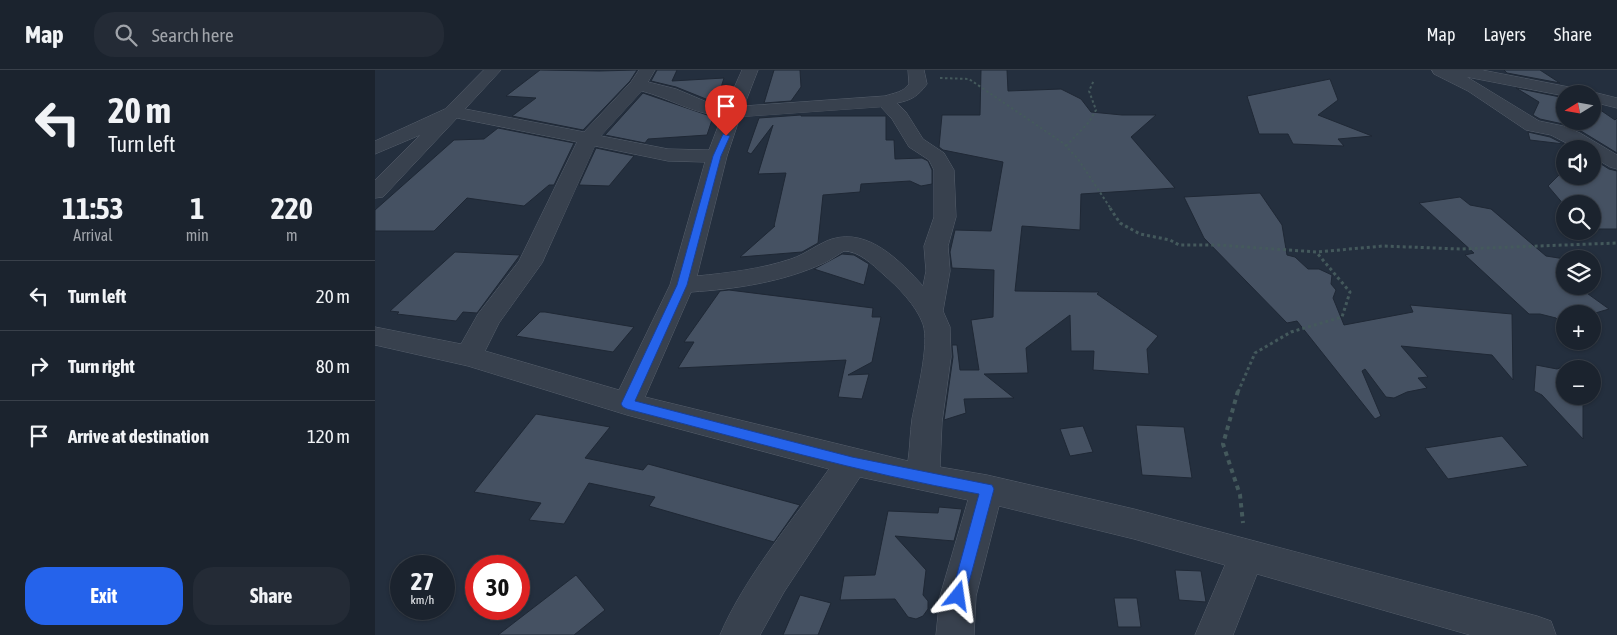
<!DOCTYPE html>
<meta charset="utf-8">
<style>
:root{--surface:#1b232e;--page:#242b36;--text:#f1f3f6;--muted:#a0a4aa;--line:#39404a;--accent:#2563eb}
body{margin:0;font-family:"Asap Condensed",sans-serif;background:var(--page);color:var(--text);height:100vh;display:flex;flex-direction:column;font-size:19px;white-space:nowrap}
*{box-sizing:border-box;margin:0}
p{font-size:16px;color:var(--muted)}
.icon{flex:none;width:28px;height:28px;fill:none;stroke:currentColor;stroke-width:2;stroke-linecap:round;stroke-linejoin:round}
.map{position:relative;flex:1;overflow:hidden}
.side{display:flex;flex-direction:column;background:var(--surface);width:375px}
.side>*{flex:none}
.top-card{background:#1b232e;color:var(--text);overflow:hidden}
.needle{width:32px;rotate:259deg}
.tools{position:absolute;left:1181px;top:15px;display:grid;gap:10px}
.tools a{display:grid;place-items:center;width:45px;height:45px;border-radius:50%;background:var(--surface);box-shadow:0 1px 4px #0004,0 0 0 1px var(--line);font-size:25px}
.speed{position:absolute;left:15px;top:485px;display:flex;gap:10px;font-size:25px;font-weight:700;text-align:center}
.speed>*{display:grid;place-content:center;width:65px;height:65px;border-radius:50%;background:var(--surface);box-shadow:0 1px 4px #0004,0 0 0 1px var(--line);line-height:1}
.speed small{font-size:12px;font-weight:400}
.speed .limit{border:8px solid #d22;background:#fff;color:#111}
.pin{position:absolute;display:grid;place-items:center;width:42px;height:42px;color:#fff;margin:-51px -21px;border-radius:50% 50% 50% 0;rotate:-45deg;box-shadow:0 0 5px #0007}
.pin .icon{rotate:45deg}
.me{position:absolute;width:55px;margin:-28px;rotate:15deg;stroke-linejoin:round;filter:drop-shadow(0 0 4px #0008)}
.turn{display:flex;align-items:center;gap:18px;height:105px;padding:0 25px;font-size:22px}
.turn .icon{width:65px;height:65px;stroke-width:2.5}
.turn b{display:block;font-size:35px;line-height:42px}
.eta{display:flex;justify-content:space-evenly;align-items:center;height:85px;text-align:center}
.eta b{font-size:30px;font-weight:700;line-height:35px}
.action{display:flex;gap:10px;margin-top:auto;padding:10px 25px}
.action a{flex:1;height:58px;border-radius:20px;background:var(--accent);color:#fff;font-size:20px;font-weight:700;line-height:58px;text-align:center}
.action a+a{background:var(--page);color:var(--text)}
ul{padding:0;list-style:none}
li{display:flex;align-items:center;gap:15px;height:70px;padding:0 25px;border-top:1px solid var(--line)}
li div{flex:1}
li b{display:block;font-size:19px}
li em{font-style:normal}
header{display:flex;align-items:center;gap:30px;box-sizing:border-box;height:70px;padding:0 25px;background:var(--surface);border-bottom:1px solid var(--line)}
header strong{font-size:24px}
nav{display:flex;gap:28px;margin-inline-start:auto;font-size:18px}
.search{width:350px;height:45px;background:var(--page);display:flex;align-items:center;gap:12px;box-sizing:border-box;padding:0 18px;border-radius:20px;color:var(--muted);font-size:19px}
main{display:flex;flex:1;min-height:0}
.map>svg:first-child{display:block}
</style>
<header>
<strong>Map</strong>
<div class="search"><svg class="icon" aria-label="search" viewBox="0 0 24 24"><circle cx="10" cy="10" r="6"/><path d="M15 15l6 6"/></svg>Search here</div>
<nav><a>Map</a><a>Layers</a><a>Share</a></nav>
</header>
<main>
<section class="side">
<div class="top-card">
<div class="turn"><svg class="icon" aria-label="left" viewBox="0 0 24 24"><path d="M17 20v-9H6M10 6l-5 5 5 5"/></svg><div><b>20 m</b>Turn left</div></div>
</div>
<div class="eta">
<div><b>11:53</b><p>Arrival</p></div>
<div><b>1</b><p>min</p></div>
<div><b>220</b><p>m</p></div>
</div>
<ul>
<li><svg class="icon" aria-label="left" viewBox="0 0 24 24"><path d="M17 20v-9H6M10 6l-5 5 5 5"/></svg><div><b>Turn left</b></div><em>20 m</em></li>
<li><svg class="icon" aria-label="right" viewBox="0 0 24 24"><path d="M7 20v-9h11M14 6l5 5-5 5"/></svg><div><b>Turn right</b></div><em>80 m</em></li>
<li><svg class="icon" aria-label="arrive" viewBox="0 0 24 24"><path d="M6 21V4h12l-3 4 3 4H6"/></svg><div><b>Arrive at destination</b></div><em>120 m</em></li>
</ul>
<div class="action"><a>Exit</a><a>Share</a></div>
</section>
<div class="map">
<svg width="1242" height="565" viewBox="0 0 1242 565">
<rect width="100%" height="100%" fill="#242f3e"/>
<path fill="#455162" stroke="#1f2835" d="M165,0L224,1L262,0L255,11L208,60L137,46L161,28L131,26Z
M282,0H302L297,11L349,8L341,33L301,17L276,11Z
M399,0H425L426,17L416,31L389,33Z
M606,0H632L633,21L686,19L706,29L716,42L747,45H781L756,67L800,118L706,124L705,160L647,156L640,221L724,222L722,224L783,266L772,279L774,304L718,300L719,281H696L695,245L651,278L653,303L609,304L639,328L589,329L591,343L569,350L578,287L577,275H582L585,300H604L596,250L618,247L619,200L577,198L575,182L580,160L616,161L628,92L568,80L564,77L567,45H605Z
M1129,0H1165L1185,13L1132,3Z
M955,9L963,30L943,45L997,66L963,69L969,76L918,74L913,64H884L872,26Z
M1141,18L1190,28V51H1218V35L1240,50L1242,48V83L1206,61L1188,54L1165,49L1158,45L1164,32Z
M268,23L338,47L332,65L273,69L270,73L230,65Z
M426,45V46H511V70H519L520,89L547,88L553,91L557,100V114L546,116L535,111L486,114L485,122L448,125L443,173L427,182L365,187L400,156H399L411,103L383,104L398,55L376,84L372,82L384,48Z
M123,58L199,73L179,115H174L149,136L92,128L59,161H0V140L79,70L109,69Z
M1153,62L1175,67L1189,74L1155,70Z
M221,78L259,86L234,116L204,115Z
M1218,89L1234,99L1242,101V159H1218V134H1190V136L1173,116L1190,99V106H1218Z
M885,123L907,155L912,185L920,187L933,199H944L957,205L956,214L961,220L958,228L969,255L1038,242L1035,235L1137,244L1138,310L1117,285L1026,276L1053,307L1043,308L1052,318L1032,322L1019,328L1011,327L990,299L987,301L1006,346L1000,349L922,251L912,253L829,168L809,127Z
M1085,127L1095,135L1116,139L1171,186L1190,189V216H1202L1234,239L1217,244H1190V251L1185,252L1181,248L1165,244H1154L1090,185L1099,183L1044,133Z
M80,182L145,185L102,243L88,242L81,251L22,244L24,242L15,241Z
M467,184L479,185L494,194L489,215L439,199Z
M354,220L498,238L497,247H506L497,292L473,305L494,304L487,329L463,327L471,290L303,298L319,272H309L345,221Z
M165,242H170L259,257L238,282L141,266Z
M1207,290V299H1190V326H1208V369L1167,325L1159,321L1161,295L1182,299Z
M161,344L235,357L210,388L268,400L273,394L425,435L399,472L274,436L280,427L214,413L189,454L154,450L166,433L99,422Z
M761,355L809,357L817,408L767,405Z
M708,356L718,382L695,386L685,359Z
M1127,366L1153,396L1073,409L1050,378Z
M564,437L587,439L579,471L520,466L551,500L548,525L553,531V539L548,546L541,549L533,547L520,529L465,530L469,506L500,505L513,441L563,443Z
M800,500L826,501L831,532L804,530Z
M201,505L230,540L199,565H123Z
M425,525L456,533L443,565H408Z
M739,528H762L766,557H743Z"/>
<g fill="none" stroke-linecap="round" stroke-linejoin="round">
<g stroke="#565f6c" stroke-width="1">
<path id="minor" d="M109,0H126L90,39L209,62L256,12L264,0H280L273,12L301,19L339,35L351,36L367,0H383L369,36L510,26C519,23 529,22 534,14L533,0H549L552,14C543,26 537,30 522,33L531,42L548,69L569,83L579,100L581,147L573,176L575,201L568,241L575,257L576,287L567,352L565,397L612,405L759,439L1162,546L1176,551L1181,565H1095L882,504L858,565H820L850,495L759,469L624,436L601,526L599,565H561L565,526L593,430L485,407L409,522L385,565H345C369,508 418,450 454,399L252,345L93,296L0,275V257L86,274L103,244L144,191L202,72L82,48L8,127L0,128V110L45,65L0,84V71L70,39ZM267,21C294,28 319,44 347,46L334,80L293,79L226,66ZM506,37L517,49L534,77L554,90L559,100V147L549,176L551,201L548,216C525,191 494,158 457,169C444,173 431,184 416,189C386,199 353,203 322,206L352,86L365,47ZM220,76L293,91L330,92L295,215L244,320L110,281L124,253L167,193ZM469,181C484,181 497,194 508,204C523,217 541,235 548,254C555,275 541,327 537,349C535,363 535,377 533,391L270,327L316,222C361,219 408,212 449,193C456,190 462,185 469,181Z
M1057,0H1107L1204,19L1210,20L1212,23L1218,22L1242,28V38L1218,32V24H1190V26L1092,7L1164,51L1188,56L1205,63L1242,85V99L1235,97L1218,87V79H1203L1176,65L1151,60L1093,21L1059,4Z"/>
</g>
<path stroke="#44595c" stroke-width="2" stroke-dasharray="2.5 2.5" stroke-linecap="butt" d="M565,8L594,9L688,73L703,89L736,139
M691,76L714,52L721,40L714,21L719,10"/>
<path stroke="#44595c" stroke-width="3" stroke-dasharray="3 3" stroke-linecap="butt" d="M735,138L745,153L765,164L795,170L804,175H843L942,182L1008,176L1085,179L1242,173
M863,322L880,283L916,262L967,247L975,222L942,183"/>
<path stroke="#44595c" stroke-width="4" stroke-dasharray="4.5 4.5" stroke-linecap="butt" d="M863,321L848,374L865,425L868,453"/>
<use href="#minor" fill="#38414e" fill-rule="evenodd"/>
</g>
<path fill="#2563eb" stroke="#184099" d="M348,64L355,66L346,86L312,215L260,331L477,387L617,415L619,419L589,531L583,533L578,531L576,526L604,424C485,403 369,369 252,339L248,337L246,334L302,215L338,86Z"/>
</svg>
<div class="tools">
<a><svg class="needle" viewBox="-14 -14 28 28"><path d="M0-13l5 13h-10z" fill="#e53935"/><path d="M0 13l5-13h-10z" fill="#a0a4aa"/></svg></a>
<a><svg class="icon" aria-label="sound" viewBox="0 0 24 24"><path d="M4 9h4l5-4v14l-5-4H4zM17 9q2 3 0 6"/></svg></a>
<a><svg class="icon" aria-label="search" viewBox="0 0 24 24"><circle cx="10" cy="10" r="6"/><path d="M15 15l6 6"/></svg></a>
<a><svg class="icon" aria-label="layers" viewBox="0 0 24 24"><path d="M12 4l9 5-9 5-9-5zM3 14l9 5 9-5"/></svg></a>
<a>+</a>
<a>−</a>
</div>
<div class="speed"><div>27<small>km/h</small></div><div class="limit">30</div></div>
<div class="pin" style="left:351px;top:66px;background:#d93025"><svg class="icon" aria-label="arrive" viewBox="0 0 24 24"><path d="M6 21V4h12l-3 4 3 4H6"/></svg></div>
<svg class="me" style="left:583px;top:526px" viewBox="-20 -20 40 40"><path d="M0-17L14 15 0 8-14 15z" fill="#2563eb" stroke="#fff" stroke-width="4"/></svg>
</div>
</main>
